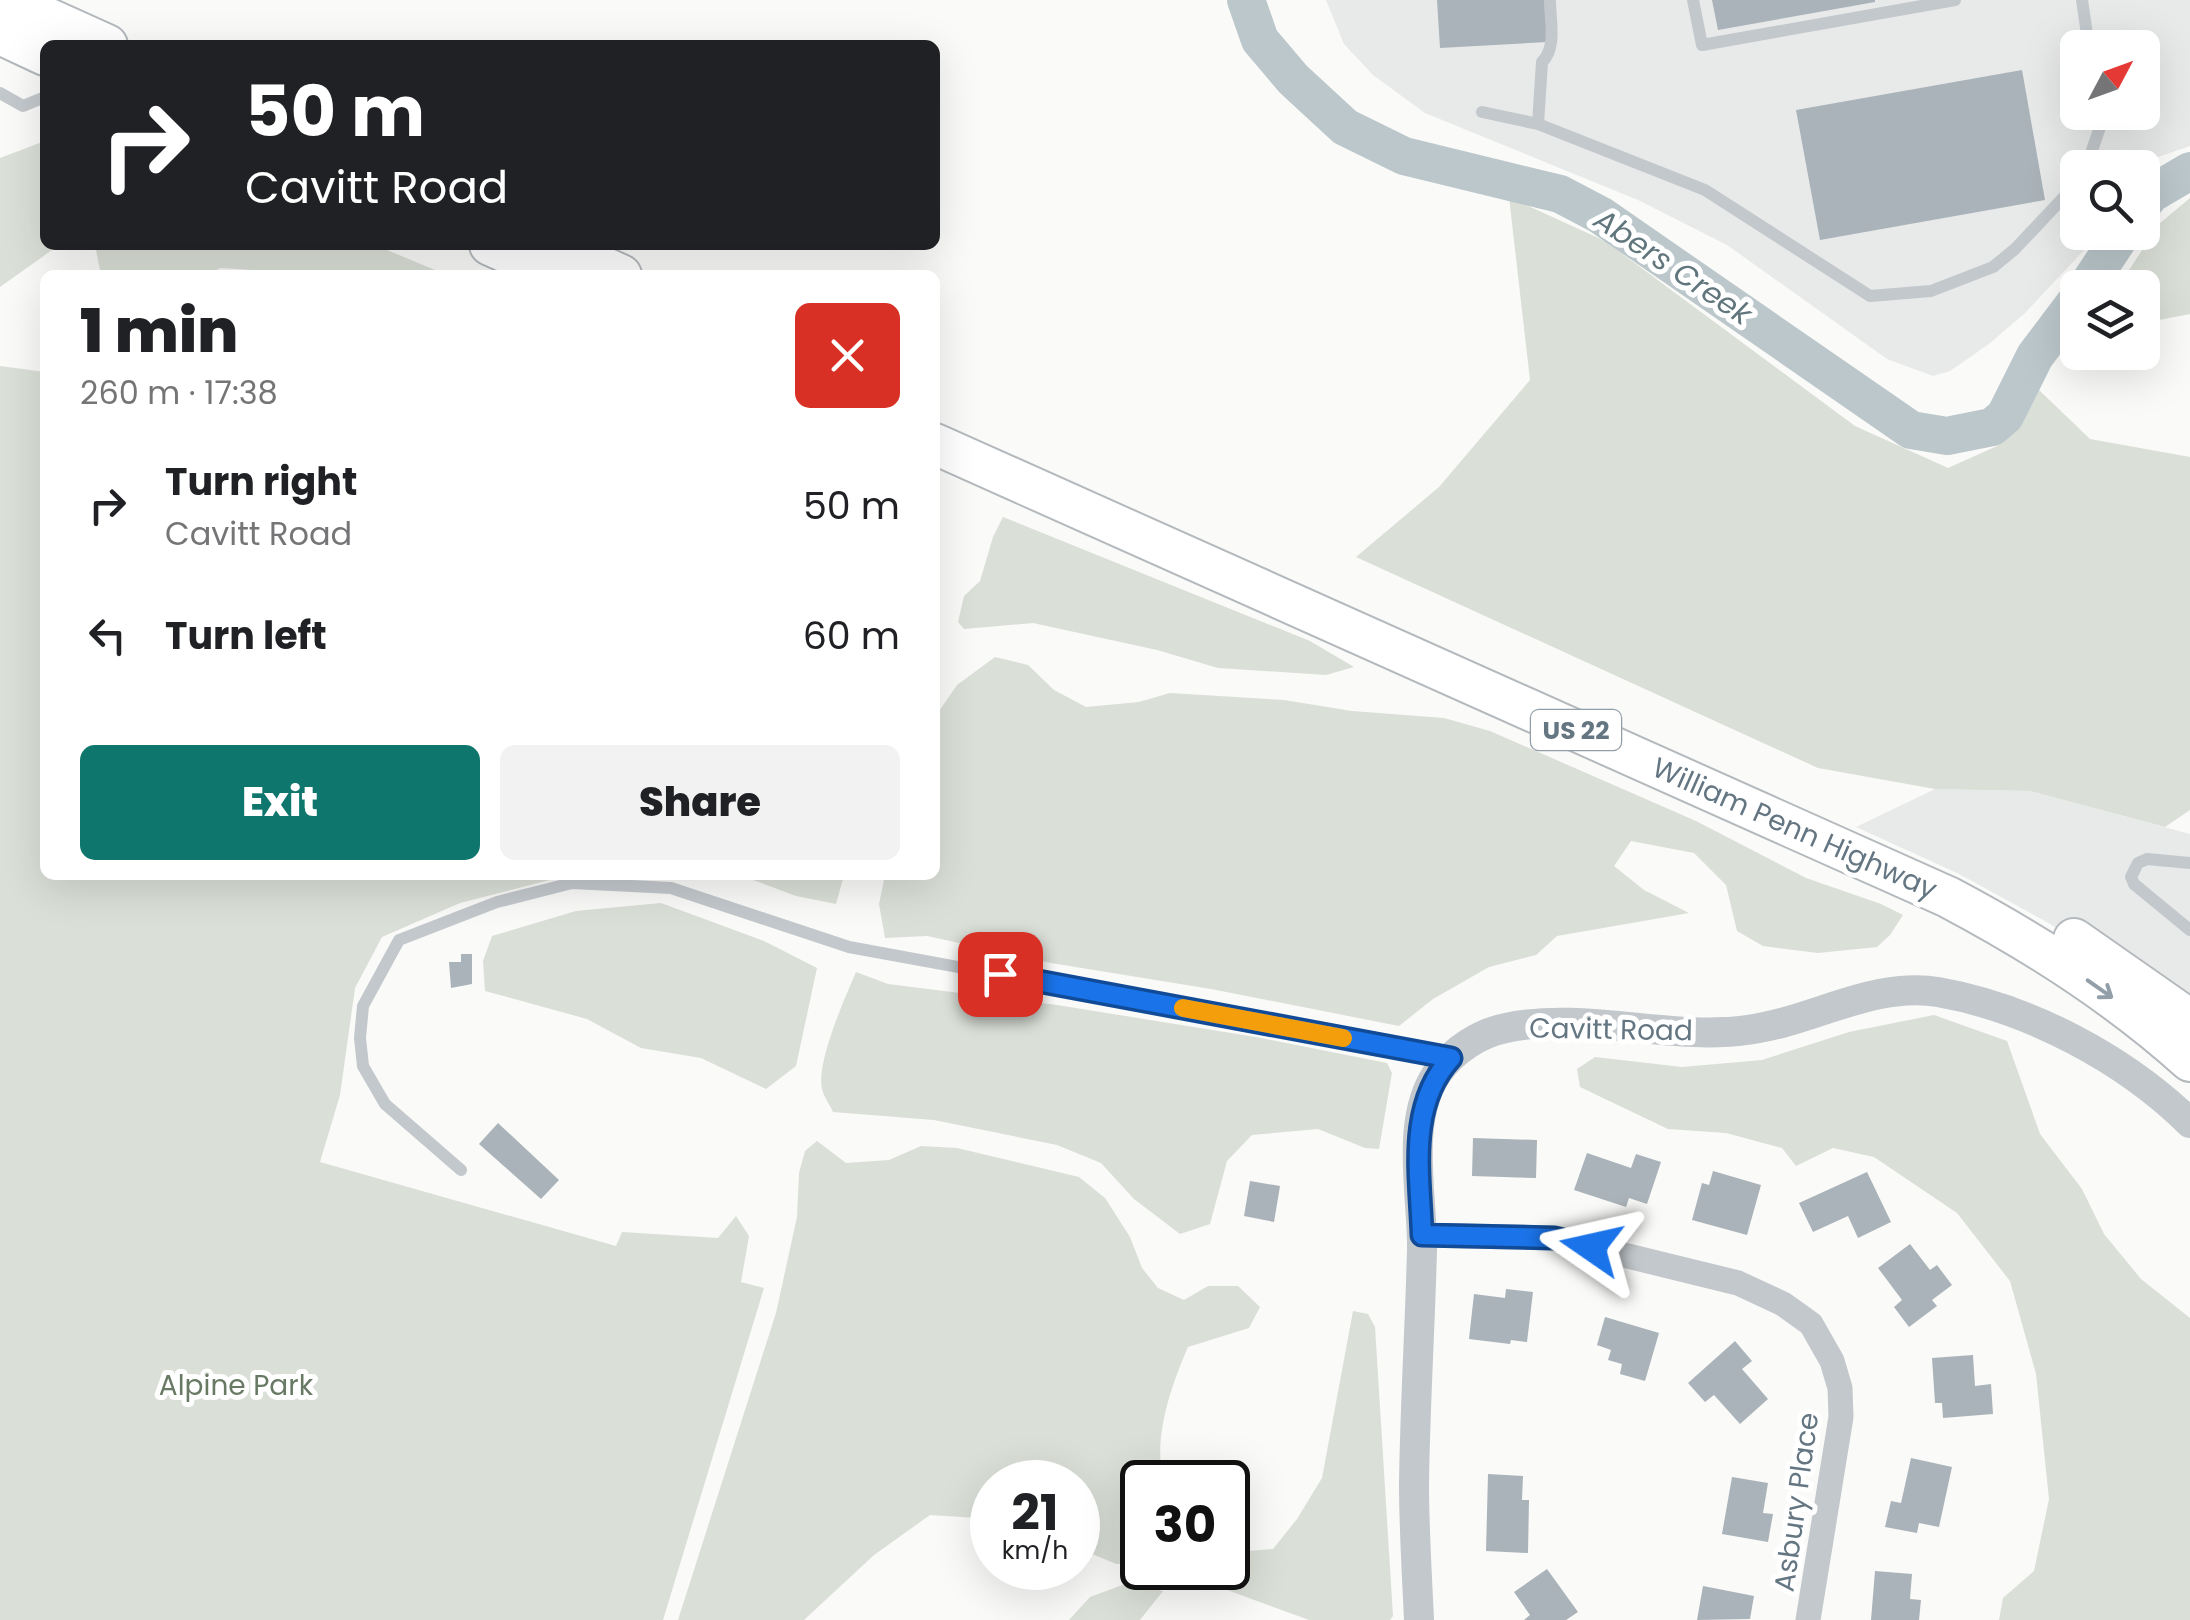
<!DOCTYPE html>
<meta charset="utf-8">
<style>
:root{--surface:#fff;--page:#f2f2f2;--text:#202124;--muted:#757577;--accent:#0f766e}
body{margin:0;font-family:Poppins,sans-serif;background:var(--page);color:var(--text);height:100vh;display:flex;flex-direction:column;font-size:38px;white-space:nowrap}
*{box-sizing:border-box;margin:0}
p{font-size:32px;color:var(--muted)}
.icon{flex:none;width:55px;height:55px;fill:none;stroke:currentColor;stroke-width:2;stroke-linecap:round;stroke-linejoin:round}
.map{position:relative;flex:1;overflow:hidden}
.details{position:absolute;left:40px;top:270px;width:900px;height:610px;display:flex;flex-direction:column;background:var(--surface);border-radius:15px;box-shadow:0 10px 40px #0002}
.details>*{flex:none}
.guide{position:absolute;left:40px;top:40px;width:900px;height:210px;border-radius:15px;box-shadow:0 10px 40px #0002;background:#202124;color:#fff;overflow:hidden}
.needle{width:65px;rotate:49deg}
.tools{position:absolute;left:2060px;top:30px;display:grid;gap:20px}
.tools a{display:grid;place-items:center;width:100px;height:100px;border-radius:15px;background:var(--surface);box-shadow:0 10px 40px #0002;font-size:50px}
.speed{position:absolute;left:970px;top:1460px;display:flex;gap:20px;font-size:50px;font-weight:700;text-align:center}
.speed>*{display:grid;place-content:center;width:130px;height:130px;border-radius:50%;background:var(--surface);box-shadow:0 10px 40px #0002;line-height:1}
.speed small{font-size:25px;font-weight:400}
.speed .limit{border:5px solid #111;border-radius:15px;background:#fff;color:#111}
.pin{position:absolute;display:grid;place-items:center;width:85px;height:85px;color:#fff;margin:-42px;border-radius:20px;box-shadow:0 5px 15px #0006}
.me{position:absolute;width:110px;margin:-55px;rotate:281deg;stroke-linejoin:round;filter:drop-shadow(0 0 8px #0008)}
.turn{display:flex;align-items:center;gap:35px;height:210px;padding:0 40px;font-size:45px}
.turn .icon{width:130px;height:130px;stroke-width:2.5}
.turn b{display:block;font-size:70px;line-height:85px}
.round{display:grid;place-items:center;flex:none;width:105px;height:105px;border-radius:15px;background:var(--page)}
.head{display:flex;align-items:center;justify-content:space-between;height:170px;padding:0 40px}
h1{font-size:60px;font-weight:800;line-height:75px}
.primary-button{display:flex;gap:20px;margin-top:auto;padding:20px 40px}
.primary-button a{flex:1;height:115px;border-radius:15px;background:var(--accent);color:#fff;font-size:40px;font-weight:800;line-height:115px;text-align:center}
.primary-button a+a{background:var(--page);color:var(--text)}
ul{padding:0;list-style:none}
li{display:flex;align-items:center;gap:30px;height:130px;padding:0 40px}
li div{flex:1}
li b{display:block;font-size:38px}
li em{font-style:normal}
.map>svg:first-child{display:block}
</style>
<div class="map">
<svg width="2190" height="1620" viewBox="0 0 2190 1620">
<rect width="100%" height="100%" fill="#fafaf8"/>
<path fill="#e8e9e9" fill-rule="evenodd" d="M1326,0H2190V146L2158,157L2143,180L2142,168H2078V232L2100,233L2025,313L1989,344L1950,371L1933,376L1887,359L1727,245L1638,200L1425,113L1373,75L1344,44ZM2078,48H2142V112H2078Z
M1935,789L2030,791L2190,834V1020L2086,946L2045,921L1959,874L1856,827Z"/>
<path fill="#dadfd7" d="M45,141V245H78L52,250L0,287V158Z
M1509,197L1605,241L1855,426L1948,468L1997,446L2039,390L2090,439L2190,457V810L2165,827L2030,791L1935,789L1818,768L1356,557L1439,487L1530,380Z
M2190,198V314L2143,323L2142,288L2118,287L2159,224Z
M95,245H375L447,275H332L221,268L205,275H101Z
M0,366L45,372V875H569L460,903L382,937L355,988L340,1095L320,1162L616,1246L622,1232L718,1238L736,1216L749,1236L741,1282L764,1288L663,1620H0Z
M1003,517L1310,641L1354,667L1326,675L1218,668L1157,650L1033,623L964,629L958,622L964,596L980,581L993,537Z
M995,657L1028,665L1054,690L1086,707L1139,702L1170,693L1284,700L1352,711L1444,718L1490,731L1696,821L1806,878L1881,904L1903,915L1890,935L1877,947L1818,953L1763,946L1737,931L1726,885L1694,853L1631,841L1614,866L1644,890L1689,913L1557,936L1536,955L1489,967L1433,999L1399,1026L1211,989L1051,963L927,936L885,938L879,904L885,875H935V717L957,685Z
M740,875H844L836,904L796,896Z
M661,903L764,941L817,968L796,1066L766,1089L701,1058L641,1048L587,1019L485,991L483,961L492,936L576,911Z
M856,972L888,984L1057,1005L1256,1037L1387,1063L1392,1073L1379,1149L1365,1148L1318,1129L1252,1135L1227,1161L1210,1224L1180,1234L1134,1199L1101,1163L1057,1145L934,1120L833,1112C830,1105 824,1097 822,1089C816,1062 845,998 856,972Z
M1934,1015L2007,1041L2040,1134L2082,1189L2104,1234L2141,1279L2190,1318V1620H1999L2003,1598L2034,1571L2049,1499L2036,1374L2010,1281L1957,1213L1874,1157L1833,1148L1796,1166L1782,1148L1726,1133L1668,1129L1580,1087L1577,1069L1595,1057L1682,1067L1762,1060L1849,1032Z
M817,1141L846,1163L889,1160L921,1146L957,1148L1079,1177L1105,1198L1130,1237L1142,1268L1158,1288L1184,1300L1208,1286H1238L1260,1307L1249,1328L1188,1347C1171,1386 1152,1440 1164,1482H1142V1562L1116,1564L1078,1548V1482H992V1519L930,1515L874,1555L804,1620H678L776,1313L797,1217L799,1173L805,1151Z
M1353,1311L1368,1314L1375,1327L1393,1616L1390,1620H1309L1170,1569L1168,1568H1228V1543L1237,1552L1273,1549L1297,1519L1322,1478Z
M1125,1584L1163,1591L1140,1620H1069L1090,1597Z"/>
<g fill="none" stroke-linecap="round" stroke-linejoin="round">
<path stroke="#bbc7cb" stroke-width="38" d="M1246,0L1260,40L1293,79L1345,127L1404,156L1560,194L1600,215L1911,430L1947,436L1992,427L2005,416L2035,356L2078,299
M2142,205L2151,194L2190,171
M2086,288L2123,232"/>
</g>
<path fill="#aab3b9" d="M1437,0H1545L1547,42L1440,48Z
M1712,0H1875V2L1718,30Z
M2022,70L2045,200L1820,240L1796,110Z
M461,954H472V984L451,988L449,962H461Z
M498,1123L559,1180L541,1199L479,1144Z
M1473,1138L1537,1140L1536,1178L1472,1176Z
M1587,1153L1631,1168L1636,1154L1661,1162L1647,1204L1629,1198L1626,1207L1574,1190Z
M1713,1171L1761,1185L1747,1235L1692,1220L1702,1183L1709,1185Z
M1867,1172L1891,1222L1858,1238L1848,1216L1813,1232L1799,1203Z
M1250,1181L1280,1186L1274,1222L1244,1216Z
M1910,1244L1930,1270L1937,1265L1952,1285L1932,1300L1937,1306L1909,1327L1894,1307L1902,1300L1878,1268Z
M1506,1289L1533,1292L1527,1342L1511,1340L1510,1344L1469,1339L1474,1294L1505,1298Z
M1605,1317L1659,1333L1645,1381L1620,1374L1622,1364L1608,1360L1611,1350L1597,1345Z
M1735,1341L1752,1361L1742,1369L1768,1399L1740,1424L1714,1395L1705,1402L1688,1383Z
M1973,1355L1975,1386L1991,1384L1993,1414L1943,1418L1942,1403H1935L1932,1358Z
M1911,1458L1952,1467L1939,1527L1919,1523L1917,1533L1885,1527L1891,1501L1901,1503Z
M1488,1474L1523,1476L1522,1500H1529L1528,1553L1486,1551Z
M1732,1477L1768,1483L1763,1513L1773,1514L1768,1542L1722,1534Z
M1547,1569L1578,1612L1566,1620H1524L1530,1615L1514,1592Z
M1875,1571L1912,1574L1910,1599L1921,1600L1919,1620H1871Z
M1703,1586L1754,1596L1750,1619L1697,1620Z"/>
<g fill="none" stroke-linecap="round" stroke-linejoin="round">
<g stroke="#b4b9bd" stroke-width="44">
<path id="trunk" d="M7,0L107,45
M0,34L45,55
M490,245L557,275
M554,245L621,275
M935,444L1948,897C2035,943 2117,995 2190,1061
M2074,939L2190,1020"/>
</g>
<path stroke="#c3c8cc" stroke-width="12" d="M1550,0C1550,20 1557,48 1542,62L1538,124L1705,190L1870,296L1931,291L1993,267L2015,249L2078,182
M1693,0L1702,45L1955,0
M2082,0L2089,48
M0,93L23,106L45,97
M1482,112L1538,124
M2086,168L2100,127L2098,112
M2190,863L2147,859L2138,863L2131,877L2134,884L2190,930
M461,1170L385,1104L363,1066L360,1038L363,1006L399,940L497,902L572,883L671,888L849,947L1449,1057"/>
<path stroke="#c3c8cc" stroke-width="25" d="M1422,1235L1554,1238L1738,1283L1783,1304L1811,1324L1832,1361L1840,1388L1841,1417L1808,1620"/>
<path stroke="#c3c8cc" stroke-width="30" d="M1419,1620C1417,1575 1414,1529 1414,1484C1415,1406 1420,1328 1422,1250C1423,1196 1404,1120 1438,1072C1454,1050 1480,1033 1506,1028C1585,1011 1670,1041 1747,1030C1811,1022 1874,981 1938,992C2029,1008 2125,1059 2190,1123"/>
<use href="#trunk" stroke="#fff" stroke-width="40"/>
</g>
<defs><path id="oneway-shaft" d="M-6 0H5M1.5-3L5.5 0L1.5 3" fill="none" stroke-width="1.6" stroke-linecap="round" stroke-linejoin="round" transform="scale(2.5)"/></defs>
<use stroke="#939fa8" href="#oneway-shaft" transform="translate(2100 989) rotate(35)"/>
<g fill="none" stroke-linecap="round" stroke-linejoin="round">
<g stroke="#114b97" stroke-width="25">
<path id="route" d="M1000,974L1451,1058C1407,1106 1420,1174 1422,1235L1554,1238L1591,1247"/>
</g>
<use href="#route" stroke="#1a73e8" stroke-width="18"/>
<path stroke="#f59e0b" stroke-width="18" d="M1183,1008L1343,1038"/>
</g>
<g text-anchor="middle" stroke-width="10" stroke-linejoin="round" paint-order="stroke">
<rect fill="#fff" stroke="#939fa8" stroke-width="2.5" x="1531" y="710" width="90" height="40" rx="8"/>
<g font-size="25" font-weight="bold" fill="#657683">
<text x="1576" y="739">US 22</text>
</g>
<g font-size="28" fill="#657683" stroke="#fff">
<text transform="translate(1795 828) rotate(24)" y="10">William Penn Highway</text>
<text transform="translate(1611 1029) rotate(1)" y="10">Cavitt Road</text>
<text transform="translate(1796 1502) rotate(-82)" y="10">Asbury Place</text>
</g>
<g font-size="28" fill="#687a64" stroke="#fff">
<text x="236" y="1395">Alpine Park</text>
</g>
<g font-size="30" font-style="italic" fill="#60757c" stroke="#fff">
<text transform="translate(1673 267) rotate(34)" y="10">Abers Creek</text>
</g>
</g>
</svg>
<div class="tools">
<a><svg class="needle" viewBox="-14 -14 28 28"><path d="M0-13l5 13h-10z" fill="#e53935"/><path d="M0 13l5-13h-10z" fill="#757577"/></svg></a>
<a><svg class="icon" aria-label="search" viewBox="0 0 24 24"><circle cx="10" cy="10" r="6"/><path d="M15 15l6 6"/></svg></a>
<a><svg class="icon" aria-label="layers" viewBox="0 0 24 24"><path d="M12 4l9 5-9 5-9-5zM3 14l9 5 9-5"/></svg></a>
</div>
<div class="speed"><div>21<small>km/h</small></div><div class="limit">30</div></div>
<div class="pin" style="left:1000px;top:974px;background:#d93025"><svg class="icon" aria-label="arrive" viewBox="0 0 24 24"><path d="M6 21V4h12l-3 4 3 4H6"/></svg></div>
<svg class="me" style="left:1591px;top:1247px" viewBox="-20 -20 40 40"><path d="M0-17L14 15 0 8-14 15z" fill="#1a73e8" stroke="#fff" stroke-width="4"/></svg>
<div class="guide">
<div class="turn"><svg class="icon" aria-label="right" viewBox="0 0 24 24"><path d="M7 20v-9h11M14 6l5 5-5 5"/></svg><div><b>50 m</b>Cavitt Road</div></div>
</div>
<section class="details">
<div class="head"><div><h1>1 min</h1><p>260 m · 17:38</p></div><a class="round" style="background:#d93025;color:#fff"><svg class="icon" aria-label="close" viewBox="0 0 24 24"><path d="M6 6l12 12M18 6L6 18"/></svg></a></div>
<ul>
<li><svg class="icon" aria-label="right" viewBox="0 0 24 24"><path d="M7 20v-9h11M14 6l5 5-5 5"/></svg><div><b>Turn right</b><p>Cavitt Road</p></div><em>50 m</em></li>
<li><svg class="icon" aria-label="left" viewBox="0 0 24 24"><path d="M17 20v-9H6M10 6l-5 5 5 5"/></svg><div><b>Turn left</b></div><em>60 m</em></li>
</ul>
<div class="primary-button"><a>Exit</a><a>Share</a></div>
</section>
</div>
